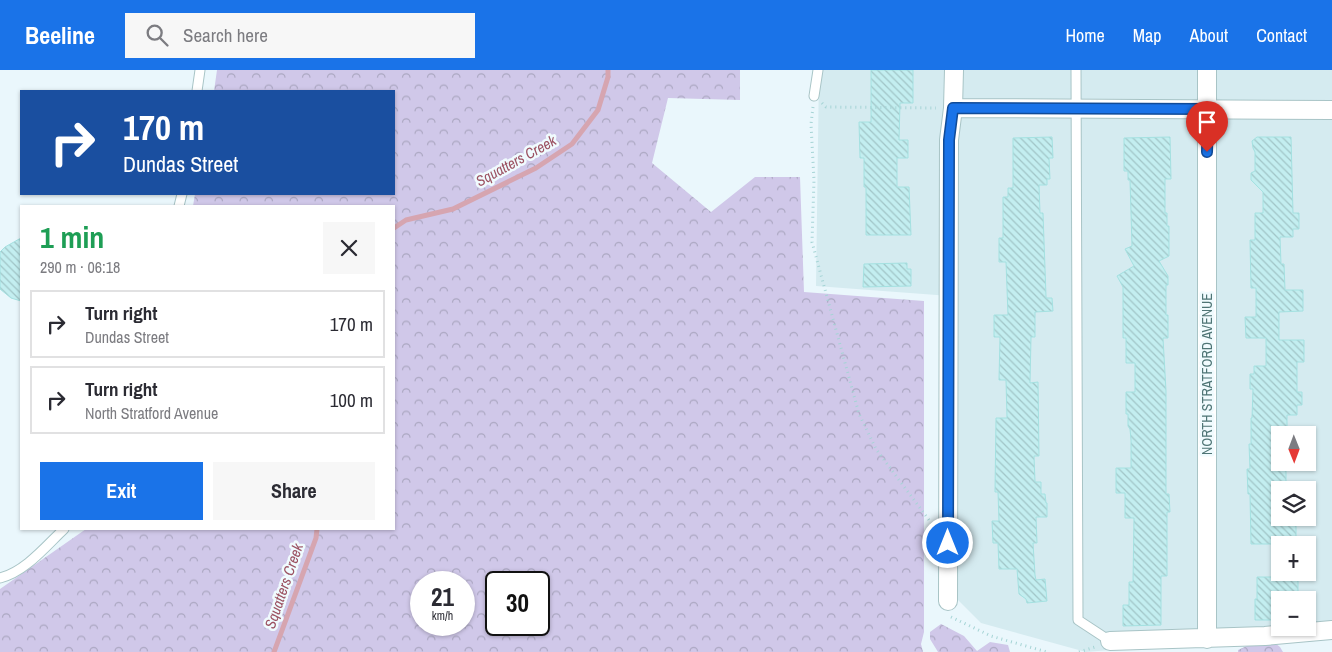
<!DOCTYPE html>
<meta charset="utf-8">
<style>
:root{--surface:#fff;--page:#f7f7f7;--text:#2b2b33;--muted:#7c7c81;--line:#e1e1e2;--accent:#1a73e8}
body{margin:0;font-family:"Archivo Narrow",sans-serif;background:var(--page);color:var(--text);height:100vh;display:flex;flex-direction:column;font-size:19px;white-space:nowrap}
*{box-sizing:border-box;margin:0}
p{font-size:16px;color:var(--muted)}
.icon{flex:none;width:28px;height:28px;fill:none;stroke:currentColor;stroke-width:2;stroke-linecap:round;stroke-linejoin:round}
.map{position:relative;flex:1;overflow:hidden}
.details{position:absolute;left:20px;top:135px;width:375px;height:325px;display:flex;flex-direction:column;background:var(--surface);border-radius:0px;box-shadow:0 1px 4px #0004}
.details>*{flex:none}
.guide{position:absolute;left:20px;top:20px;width:375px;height:105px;border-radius:0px;box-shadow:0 1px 4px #0004;background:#1a4fa0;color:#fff;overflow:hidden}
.needle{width:32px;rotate:179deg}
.fabs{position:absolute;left:1271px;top:356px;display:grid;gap:10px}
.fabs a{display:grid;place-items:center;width:45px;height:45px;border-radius:0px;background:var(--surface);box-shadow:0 1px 4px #0004;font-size:25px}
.speed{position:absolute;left:410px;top:501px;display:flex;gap:10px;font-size:25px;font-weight:700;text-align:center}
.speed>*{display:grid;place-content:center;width:65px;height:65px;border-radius:50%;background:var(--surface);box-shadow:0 1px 4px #0004;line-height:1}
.speed small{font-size:12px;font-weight:400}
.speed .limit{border:2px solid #111;border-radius:8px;background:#fff;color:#111}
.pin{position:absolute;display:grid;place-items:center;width:42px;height:42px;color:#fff;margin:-51px -21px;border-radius:50% 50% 50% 0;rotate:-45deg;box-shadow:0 0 5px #0007}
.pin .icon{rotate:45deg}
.me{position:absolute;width:55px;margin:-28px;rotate:0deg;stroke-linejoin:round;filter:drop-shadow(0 0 4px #0008)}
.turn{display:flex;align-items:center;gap:18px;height:105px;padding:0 20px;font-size:22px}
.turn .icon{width:65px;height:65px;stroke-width:2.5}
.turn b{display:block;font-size:35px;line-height:42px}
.round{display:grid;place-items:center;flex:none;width:52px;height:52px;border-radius:0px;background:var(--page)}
.headline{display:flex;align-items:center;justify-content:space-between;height:85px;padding:0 20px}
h1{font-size:30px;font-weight:800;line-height:38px;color:#1e9e55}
.primary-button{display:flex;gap:10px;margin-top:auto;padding:10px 20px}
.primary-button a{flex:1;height:58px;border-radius:0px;background:var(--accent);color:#fff;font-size:20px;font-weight:800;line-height:58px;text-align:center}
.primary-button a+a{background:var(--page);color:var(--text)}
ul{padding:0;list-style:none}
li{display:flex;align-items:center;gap:15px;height:68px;margin:0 10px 8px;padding:0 10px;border:2px solid var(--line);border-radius:0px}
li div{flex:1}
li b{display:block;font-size:19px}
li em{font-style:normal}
header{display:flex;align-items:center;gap:30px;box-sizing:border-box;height:70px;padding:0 25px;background:var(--accent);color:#fff}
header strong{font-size:24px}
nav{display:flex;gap:28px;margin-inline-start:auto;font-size:18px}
.search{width:350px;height:45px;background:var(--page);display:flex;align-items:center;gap:12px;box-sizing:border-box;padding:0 18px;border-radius:0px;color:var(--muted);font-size:19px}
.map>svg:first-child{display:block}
</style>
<header>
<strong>Beeline</strong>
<div class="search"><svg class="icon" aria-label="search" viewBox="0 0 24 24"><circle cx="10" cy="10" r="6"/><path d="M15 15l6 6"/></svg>Search here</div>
<nav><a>Home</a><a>Map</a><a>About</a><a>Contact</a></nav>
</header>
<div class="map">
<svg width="1332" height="582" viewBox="0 0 1332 582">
<defs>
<pattern id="forest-crowns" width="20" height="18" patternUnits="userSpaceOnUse" patternTransform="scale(1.25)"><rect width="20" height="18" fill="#d0c8e9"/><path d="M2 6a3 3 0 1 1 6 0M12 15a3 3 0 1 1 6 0" fill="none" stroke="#aba7c1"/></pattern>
<pattern id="building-back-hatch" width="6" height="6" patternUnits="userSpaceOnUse" patternTransform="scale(1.25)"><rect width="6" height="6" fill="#c3eef0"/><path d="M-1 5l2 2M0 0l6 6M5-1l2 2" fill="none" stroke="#a1c5c7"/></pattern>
</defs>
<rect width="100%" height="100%" fill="#eaf7fc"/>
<path fill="#d5ebf0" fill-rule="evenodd" d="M819,0H1332V563L1329,562L1086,582L981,553L947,519L950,226L816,216ZM1280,365H1308V392H1280ZM1280,420H1308V448H1280ZM1280,475H1308V502H1280ZM1280,530H1308V558H1280Z"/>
<path fill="url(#forest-crowns)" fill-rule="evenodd" d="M217,0H740V30L668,28L652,93L711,142L755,107H800L804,222L924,231V562L921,574L923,582H0V519L86,459H394V136H193L195,124H394V21H214ZM421,512H464V555H421ZM496,512H539V555H496Z
M941,554L964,566L977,581L990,572L1008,575L1010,582H938L930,569V562Z
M1270,569L1280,577L1283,582H1238V580L1256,572Z"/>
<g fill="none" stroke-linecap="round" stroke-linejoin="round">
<path stroke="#d6a5b0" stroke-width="5" d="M394,158L406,150L453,139L536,98L572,74L598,40L608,7V0
M274,582L316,468L317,459"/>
</g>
<path fill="url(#building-back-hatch)" stroke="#a4e1e1" d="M871,0H913V33H900L899,70H908V88H897V117H909L911,165H866V117H864V88H860L859,52H871Z
M1052,67L1053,88H1049L1050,109H1047V115H1039L1040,143H1043L1046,226V228H1052L1053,241L1035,242V267H1031L1030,313L1038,312L1039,386H1034L1035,412H1041V424H1045L1046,433H1047V447H1036L1037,473H1033L1035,505L1036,510L1045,509L1047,531L1027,533L1026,529L1019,524L1017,499H999L998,473H993L992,451H999L998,422H995L996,348H1007L1006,310H999L1000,267H994V245H1008L1006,192H999V168H1003V127H1008V118H1013V68Z
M1170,67L1171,109H1165V143H1167V156H1169V186L1159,191L1168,206V215H1166V245H1168V268H1163L1166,321V424H1169L1170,442H1167V506H1161V555L1123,556V535H1129V512H1133L1134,448H1125V423H1116V398H1131V370L1130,359L1128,356V344H1126V322H1135V293H1126V268H1123V217L1117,206L1134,196L1125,179L1132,176L1130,110H1128V101H1124V68Z
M1257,67H1291L1293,143H1299V159H1293V167H1280L1281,194H1284L1285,220H1303V241L1279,242V270H1304V292H1297V322H1302V335H1297V345H1287V365H1280V392H1286V420H1280V424H1278L1279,452H1296V474H1251L1250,424H1248L1247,399H1250L1249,374H1251V348H1252L1253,319H1250V304H1254V296H1266V268H1246L1245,247H1256V218H1251L1250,170H1255V143H1263V122L1251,110V103L1255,101V82L1253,78L1252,71Z
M21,168V231L11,228L0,219V182L5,177Z
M907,193V199H911V216L863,217L864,194Z
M1273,502H1298V530H1280V550H1255V529H1257V507H1273Z"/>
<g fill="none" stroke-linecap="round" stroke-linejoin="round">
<g stroke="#a8c4c6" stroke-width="11">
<path id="service" d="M1076,0L1078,550L1110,571
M197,21L200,0
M814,26L818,0
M179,136L182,124
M0,508C25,502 46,476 64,459"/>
</g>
<g stroke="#a8c4c6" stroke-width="20">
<path id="minor" d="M1207,0V569
M953,38L1332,40
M948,531L949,70L953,38L954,0
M1110,571L1265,566L1332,560"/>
</g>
<path stroke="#a5d4d5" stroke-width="3" stroke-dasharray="1 4" stroke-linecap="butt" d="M822,33L826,37L936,38
M813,37L811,54L814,110L812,172L859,344L876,379L932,454
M951,547L991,566L1047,582
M1079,582L1095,577"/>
<use href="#service" stroke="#fff" stroke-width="9"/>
<use href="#minor" stroke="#fff" stroke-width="18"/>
</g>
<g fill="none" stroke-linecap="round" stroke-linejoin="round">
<g stroke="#114b97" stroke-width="12">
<path id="route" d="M948,473L949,70L953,38L1208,39L1207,82"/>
</g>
<use href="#route" stroke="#1a73e8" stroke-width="9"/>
</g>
<g text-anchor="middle" stroke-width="5" stroke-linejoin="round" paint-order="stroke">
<g font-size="14" fill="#4e7575" stroke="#f0fbfe">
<text transform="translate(1207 304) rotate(-90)" y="5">NORTH STRATFORD AVENUE</text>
</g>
<g font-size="15" font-style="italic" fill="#9c5262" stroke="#f0fbfe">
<text transform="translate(516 91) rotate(-29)" y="5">Squatters Creek</text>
<text transform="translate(284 516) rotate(-71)" y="5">Squatters Creek</text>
</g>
</g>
</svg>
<div class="fabs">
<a><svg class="needle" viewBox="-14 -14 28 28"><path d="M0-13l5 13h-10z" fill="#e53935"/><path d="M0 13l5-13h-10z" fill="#7c7c81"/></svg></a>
<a><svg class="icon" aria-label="layers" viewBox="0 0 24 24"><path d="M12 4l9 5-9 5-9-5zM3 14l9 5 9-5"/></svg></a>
<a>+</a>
<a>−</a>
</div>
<div class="speed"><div>21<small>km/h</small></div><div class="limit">30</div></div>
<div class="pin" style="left:1207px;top:82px;background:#d93025"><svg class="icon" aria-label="arrive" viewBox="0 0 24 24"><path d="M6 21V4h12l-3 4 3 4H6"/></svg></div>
<svg class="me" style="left:948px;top:473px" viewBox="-20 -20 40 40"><circle r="17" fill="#1a73e8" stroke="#fff" stroke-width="3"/><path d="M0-11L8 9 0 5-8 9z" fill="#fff"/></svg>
<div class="guide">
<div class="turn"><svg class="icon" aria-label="right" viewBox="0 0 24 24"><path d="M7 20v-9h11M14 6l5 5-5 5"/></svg><div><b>170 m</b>Dundas Street</div></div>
</div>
<section class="details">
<div class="headline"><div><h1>1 min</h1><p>290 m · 06:18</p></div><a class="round"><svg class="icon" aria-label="close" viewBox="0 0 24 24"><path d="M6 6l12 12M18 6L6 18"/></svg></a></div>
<ul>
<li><svg class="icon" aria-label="right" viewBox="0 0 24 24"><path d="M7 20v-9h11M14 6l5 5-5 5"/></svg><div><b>Turn right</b><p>Dundas Street</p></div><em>170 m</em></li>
<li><svg class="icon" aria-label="right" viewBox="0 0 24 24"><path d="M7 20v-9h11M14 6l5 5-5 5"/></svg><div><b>Turn right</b><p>North Stratford Avenue</p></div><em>100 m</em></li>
</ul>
<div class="primary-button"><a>Exit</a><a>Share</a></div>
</section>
</div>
